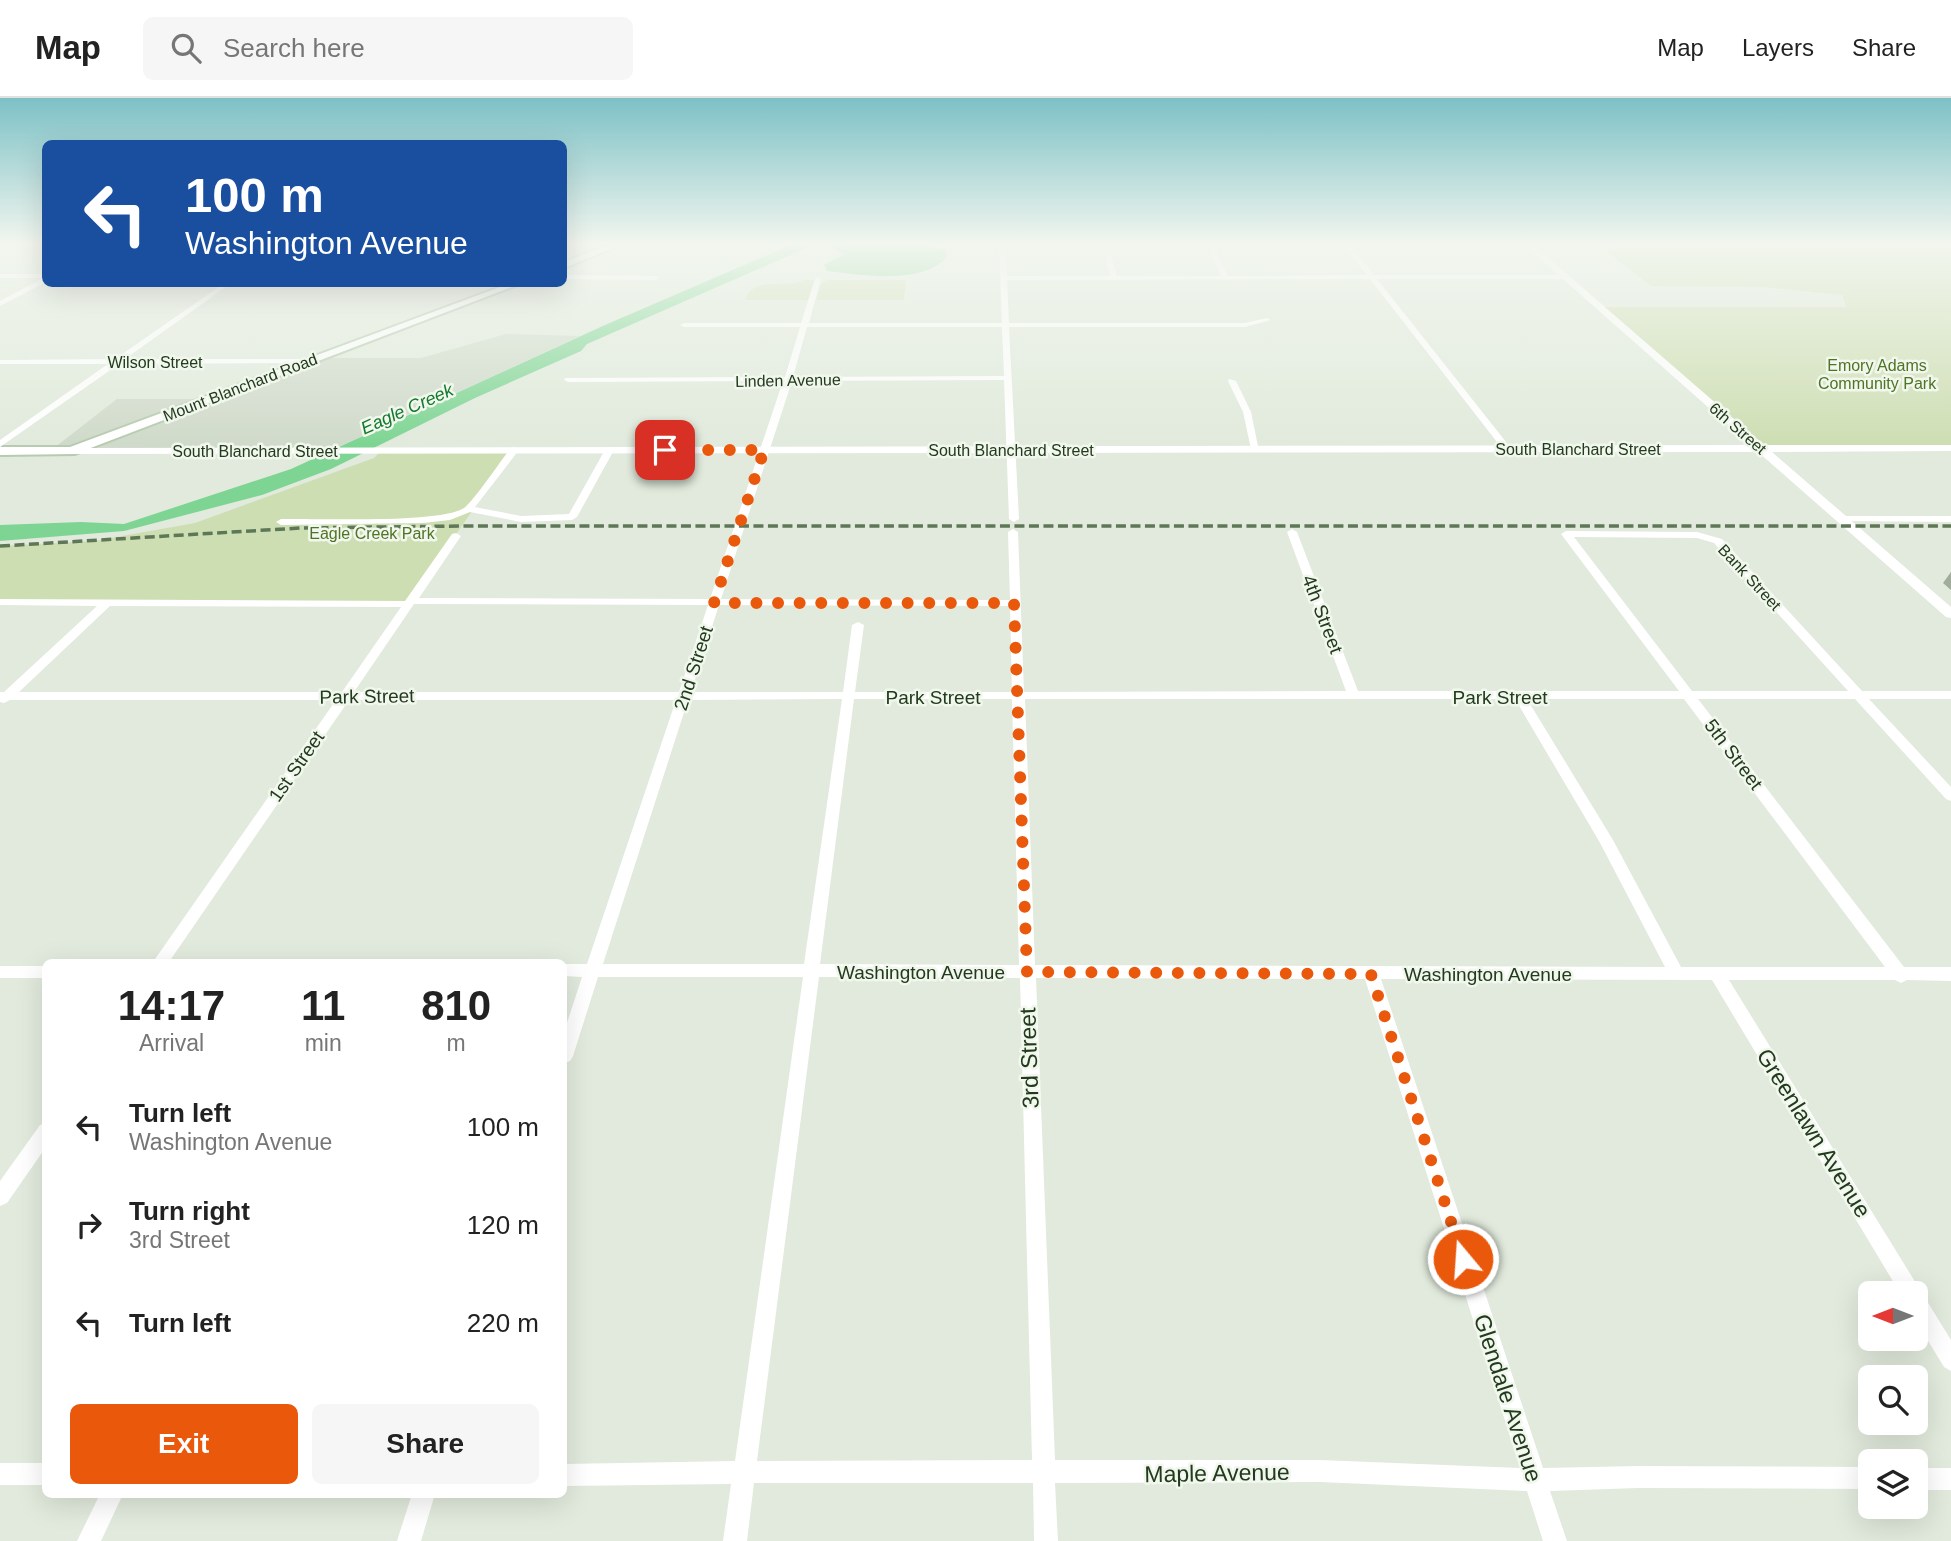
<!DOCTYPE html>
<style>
:root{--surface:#fff;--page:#f6f6f6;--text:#222;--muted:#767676;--line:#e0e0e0;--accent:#ea580c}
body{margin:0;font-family:Helvetica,sans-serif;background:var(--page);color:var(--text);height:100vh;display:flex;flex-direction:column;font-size:26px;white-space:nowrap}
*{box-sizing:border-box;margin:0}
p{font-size:23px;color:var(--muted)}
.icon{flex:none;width:38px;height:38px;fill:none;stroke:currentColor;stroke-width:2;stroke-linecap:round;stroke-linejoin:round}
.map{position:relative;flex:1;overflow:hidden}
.drawer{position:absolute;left:42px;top:861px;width:525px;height:539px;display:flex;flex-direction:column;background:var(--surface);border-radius:10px;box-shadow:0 7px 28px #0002}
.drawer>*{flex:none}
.guide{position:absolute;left:42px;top:42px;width:525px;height:147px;border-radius:10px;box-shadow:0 7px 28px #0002;background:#1a4fa0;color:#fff;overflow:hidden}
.needle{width:46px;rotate:270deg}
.controls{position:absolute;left:1858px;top:1183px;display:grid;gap:14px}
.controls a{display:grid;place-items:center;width:70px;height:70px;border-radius:10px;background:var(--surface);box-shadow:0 7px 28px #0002;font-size:35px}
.pin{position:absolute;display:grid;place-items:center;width:60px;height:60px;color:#fff;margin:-30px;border-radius:14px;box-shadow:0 4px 10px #0006}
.me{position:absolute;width:77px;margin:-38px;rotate:342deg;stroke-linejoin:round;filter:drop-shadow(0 0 5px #0008)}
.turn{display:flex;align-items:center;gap:24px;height:147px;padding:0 28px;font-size:32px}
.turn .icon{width:91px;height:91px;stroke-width:2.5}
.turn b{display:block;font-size:49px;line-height:60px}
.eta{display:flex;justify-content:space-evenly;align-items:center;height:119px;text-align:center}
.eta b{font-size:42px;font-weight:800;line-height:49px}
.cta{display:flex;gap:14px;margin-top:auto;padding:14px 28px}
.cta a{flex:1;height:80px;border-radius:10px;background:var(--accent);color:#fff;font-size:28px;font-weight:800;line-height:80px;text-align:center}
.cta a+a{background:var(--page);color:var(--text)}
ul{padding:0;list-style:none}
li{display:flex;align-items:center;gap:21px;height:98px;padding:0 28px}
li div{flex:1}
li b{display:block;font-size:26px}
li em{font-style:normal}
header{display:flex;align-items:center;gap:42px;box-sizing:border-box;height:98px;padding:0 35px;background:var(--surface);border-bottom:2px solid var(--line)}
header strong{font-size:33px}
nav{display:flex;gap:38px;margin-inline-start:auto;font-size:24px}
.search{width:490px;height:63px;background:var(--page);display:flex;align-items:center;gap:18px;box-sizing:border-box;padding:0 24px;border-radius:10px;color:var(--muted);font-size:26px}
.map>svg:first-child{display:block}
</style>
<header>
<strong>Map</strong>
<div class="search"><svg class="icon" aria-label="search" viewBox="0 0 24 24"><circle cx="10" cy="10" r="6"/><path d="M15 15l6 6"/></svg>Search here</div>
<nav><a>Map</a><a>Layers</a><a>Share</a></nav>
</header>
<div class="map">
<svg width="1951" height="1443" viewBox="0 0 1951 1443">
<rect width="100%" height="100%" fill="#e1eadc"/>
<path fill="#d0daca" d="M506,236L580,238L336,350L50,353L117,301H210L318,260H421Z"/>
<path fill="#cedeb3" d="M1344,144H1423L1427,151L1350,152Z
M1595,144H1951V350L1762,351L1598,209H1847L1842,197L1764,189L1651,188Z
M804,182H815L808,202H745C754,176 785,192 804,182Z
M828,182H906L904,202H816L821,185Z
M382,352H514L408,506L0,505V448L94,443L195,425L374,360Z"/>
<path fill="#7ed593" d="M798,144H820L587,246L581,253L475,300L331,371L262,397L124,433L0,443V427L81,424L124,426L291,371L605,227Z
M838,144L935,148L947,152L946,160C920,187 861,177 827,173L824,167L845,156L831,150Z"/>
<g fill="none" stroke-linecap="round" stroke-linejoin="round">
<g stroke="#b6cbaf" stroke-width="4">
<path id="secondary" d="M615,144H628L564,170V164Z
M508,186H520L75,356L0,357V349H70Z"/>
</g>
<path fill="#fff" fill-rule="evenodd" d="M999,144H1005L1007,178H1110L1102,144H1108L1117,178H1221L1206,144H1212L1228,178L1367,177L1341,144H1348L1374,177H1564L1567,179L1564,181H1377L1510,349L1512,351L1507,354L1504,353L1370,181L1007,182L1009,225H1245L1267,220L1271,222L1245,229H1009L1019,421L1014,424L1009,421L1004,282L792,283L721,501L1010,502L1008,434L1013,431L1018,434L1024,594L1346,593L1287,434L1292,431L1297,434L1358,593H1679L1561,436L1566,433L1697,434L1722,441L1862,593H1951V601H1869L1951,689V703L1946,701L1855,601H1698L1904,869H1951V883L1907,882L1901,885L1895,882H1729L1951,1242V1273L1944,1269L1916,1223V1195H1900L1712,882L1381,881L1543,1370L1638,1368L1871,1369V1391L1638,1390L1550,1393L1567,1443H1543L1527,1393L1320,1384L1055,1385L1058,1443H1034L1033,1385H754L747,1443H723L731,1386L564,1388V1366L735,1363L803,879H598L573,958L570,963L564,965V934L582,879L564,878V866H587L676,602H349L169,864H153L336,602H10L4,605L0,604V594H4L97,508L0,507V501L405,503L452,436L456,435L461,438L419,500L710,501L783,283L568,284L564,282L565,280L785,279L800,229H684L680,227L684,225H801L815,181L818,179L821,181L809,225H1002ZM807,229H1002L1004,278L793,279ZM1574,439L1697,440L1714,445L1848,593H1692ZM414,506L708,507L679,594H354ZM719,507L1010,508L1012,594H855L864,527L858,524L852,527L843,594H691ZM110,508L401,509L342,594H19ZM842,601L804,866H603L688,602ZM854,601H1012L1019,867L820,866ZM1025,601H1515L1599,743L1665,869L1035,867ZM1527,601H1684L1885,869H1681L1613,742ZM819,879L1020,880L1032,1362L757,1363ZM1036,880L1365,881L1520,1370L1320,1362H1055Z
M0,176H46V184L0,208V203L43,180H0Z
M564,177L656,178L659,180L656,182L564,181Z
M223,186H230L125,261H313V265L119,266L0,349V342L108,266H0V262L115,261Z
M1229,281L1236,283L1251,314L1259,353L1251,351L1243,314L1228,283Z
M514,349L519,352L475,409L521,418L569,416L606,350L614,352L577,419L572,422L521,424L470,414L450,422L423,425L281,427L276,424L281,421C317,420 439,426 464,410C474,403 501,362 511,350Z
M1843,418H1951V424L1839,423V419Z
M0,868H46V880H0Z
M46,1025V1049L7,1105L0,1108V1083L40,1027Z
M0,1365H46V1387H0Z
M1916,1370H1951V1392H1916Z
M100,1396H123L101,1443H77Z
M412,1396H435L421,1443H397Z"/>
<path fill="#fff" fill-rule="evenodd" d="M1521,144H1530L1764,347H1951V353L1772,354L1951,509V520L1946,519L1758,354L71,356L65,353L71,350L1751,347Z"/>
<use href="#secondary" fill="#fff" fill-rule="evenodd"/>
<path stroke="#5d7757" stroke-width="3.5" stroke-dasharray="10 4.5" stroke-linecap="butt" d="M0,448L300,430L463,428H1951"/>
</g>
<path fill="#a1ac9b" d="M1951,474V492L1943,485Z"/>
<linearGradient id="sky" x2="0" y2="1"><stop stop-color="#7dc1c6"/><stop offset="0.42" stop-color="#f2f6ef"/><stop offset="1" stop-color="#f2f6ef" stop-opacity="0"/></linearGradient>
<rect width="1951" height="346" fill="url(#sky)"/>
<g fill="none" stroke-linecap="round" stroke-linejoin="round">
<path stroke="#ea580c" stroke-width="12" stroke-dasharray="0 21.6" d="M665,352H764L714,505H1014L1027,874L1371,876L1463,1161"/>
</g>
<g text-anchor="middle" stroke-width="5" stroke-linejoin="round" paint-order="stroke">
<g font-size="16" fill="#223a1d" stroke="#f1f7ed">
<text x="155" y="270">Wilson Street</text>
<text transform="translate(788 282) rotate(-1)" y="6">Linden Avenue</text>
<text transform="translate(240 289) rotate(-21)" y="6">Mount Blanchard Road</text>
<text transform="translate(1738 330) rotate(41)" y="6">6th Street</text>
<text x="1578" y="357">South Blanchard Street</text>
<text x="1011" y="358">South Blanchard Street</text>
<text x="255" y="359">South Blanchard Street</text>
<text transform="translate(1750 479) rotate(47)" y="6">Bank Street</text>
</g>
<g font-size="16" fill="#4e7424" stroke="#f1f7ed">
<text x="1877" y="273">Emory Adams<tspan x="1877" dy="18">Community Park</tspan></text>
<text x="372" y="441">Eagle Creek Park</text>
</g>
<g font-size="18" font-style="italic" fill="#137a2d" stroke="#f1f7ed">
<text transform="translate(407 311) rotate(-24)" y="6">Eagle Creek</text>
</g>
<g font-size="19" fill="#223a1d" stroke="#f1f7ed">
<text transform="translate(1323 516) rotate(69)" y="7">4th Street</text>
<text transform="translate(693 570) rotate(-72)" y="7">2nd Street</text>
<text transform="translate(367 598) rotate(-1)" y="7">Park Street</text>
<text x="933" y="606">Park Street</text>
<text x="1500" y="606">Park Street</text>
<text transform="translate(1734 656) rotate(53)" y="7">5th Street</text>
<text transform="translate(296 668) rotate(-55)" y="7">1st Street</text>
<text x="921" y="881">Washington Avenue</text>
<text x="1488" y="883">Washington Avenue</text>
</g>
<g font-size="23" fill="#223a1d" stroke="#f1f7ed">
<text transform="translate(1029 960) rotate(-92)" y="8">3rd Street</text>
<text transform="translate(1814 1035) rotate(58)" y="8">Greenlawn Avenue</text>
<text transform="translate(1508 1300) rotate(72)" y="8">Glendale Avenue</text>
<text transform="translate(1217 1375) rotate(-1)" y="8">Maple Avenue</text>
</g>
</g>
</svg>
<div class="controls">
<a><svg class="needle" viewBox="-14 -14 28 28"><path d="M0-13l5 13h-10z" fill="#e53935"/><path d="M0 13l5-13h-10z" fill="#767676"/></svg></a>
<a><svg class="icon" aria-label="search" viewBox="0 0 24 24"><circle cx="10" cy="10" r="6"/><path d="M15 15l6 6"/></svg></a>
<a><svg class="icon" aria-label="layers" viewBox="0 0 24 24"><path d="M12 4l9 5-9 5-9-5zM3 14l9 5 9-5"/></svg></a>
</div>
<div class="pin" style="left:665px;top:352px;background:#d93025"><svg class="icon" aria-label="arrive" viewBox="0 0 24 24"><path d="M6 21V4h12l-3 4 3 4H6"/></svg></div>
<svg class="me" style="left:1463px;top:1161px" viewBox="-20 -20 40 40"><circle r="17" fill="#ea580c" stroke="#fff" stroke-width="3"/><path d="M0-11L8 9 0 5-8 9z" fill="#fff"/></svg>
<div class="guide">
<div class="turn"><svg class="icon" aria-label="left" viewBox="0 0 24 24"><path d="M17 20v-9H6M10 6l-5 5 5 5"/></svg><div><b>100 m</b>Washington Avenue</div></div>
</div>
<section class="drawer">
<div class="eta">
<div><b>14:17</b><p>Arrival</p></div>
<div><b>11</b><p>min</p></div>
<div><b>810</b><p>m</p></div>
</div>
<ul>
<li><svg class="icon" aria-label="left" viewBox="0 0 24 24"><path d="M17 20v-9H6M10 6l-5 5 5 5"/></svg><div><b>Turn left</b><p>Washington Avenue</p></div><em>100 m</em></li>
<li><svg class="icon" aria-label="right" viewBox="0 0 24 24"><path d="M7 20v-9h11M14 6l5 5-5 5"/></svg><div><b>Turn right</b><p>3rd Street</p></div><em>120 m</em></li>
<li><svg class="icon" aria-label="left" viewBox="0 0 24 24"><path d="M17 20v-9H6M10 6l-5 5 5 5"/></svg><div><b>Turn left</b></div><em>220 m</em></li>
</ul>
<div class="cta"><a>Exit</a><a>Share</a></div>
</section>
</div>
